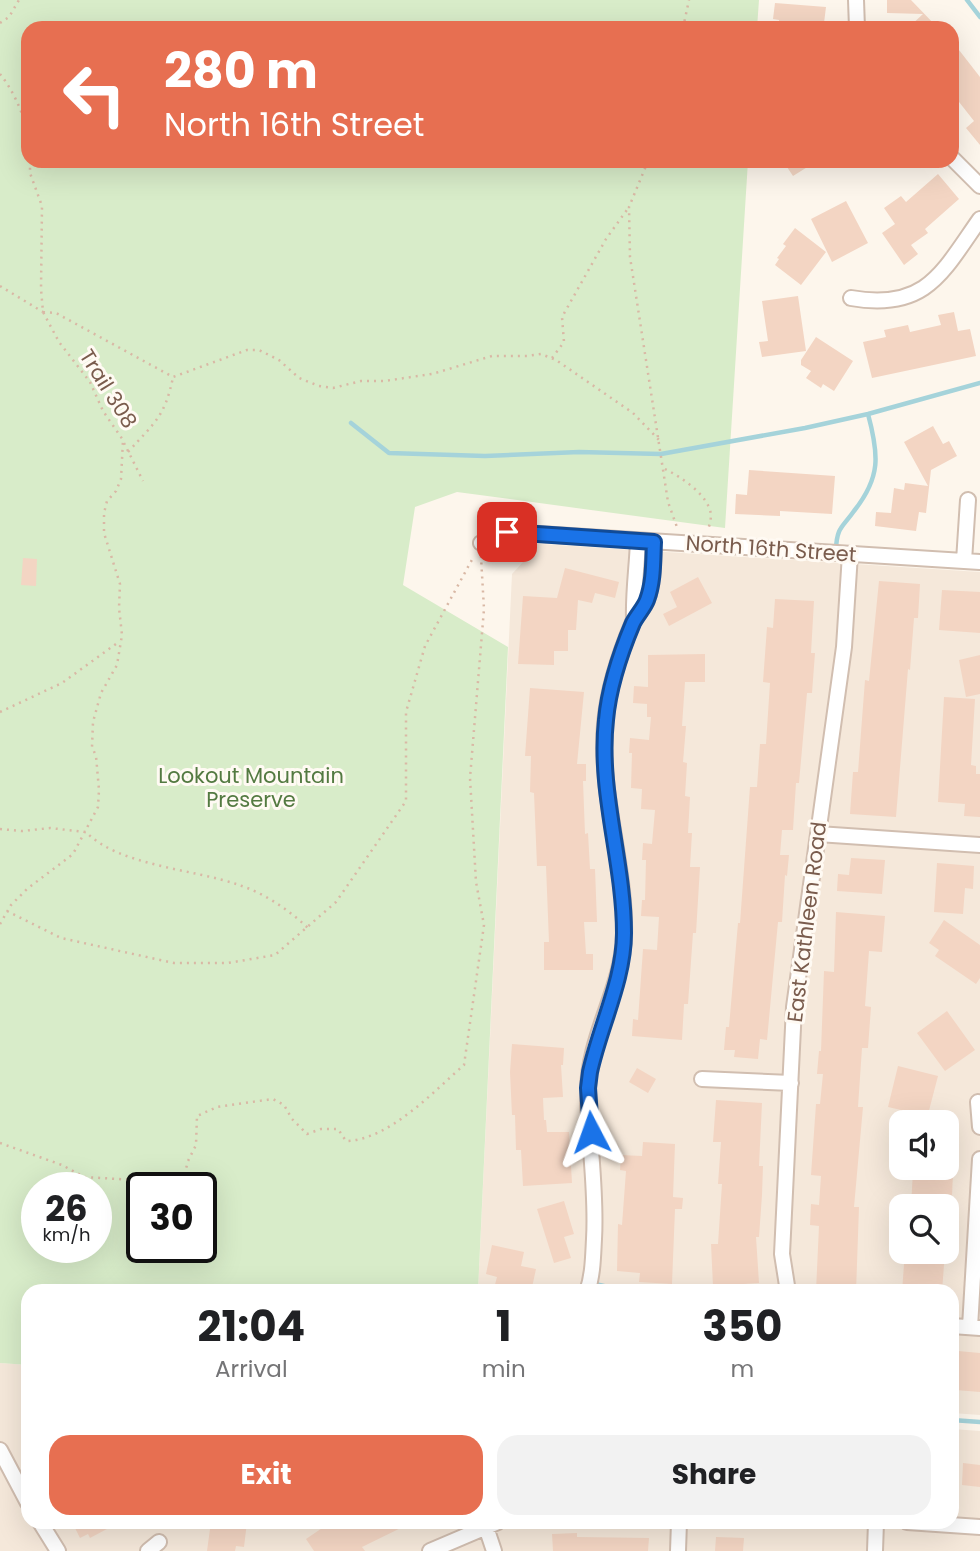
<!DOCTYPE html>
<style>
:root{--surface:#fff;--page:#f2f2f2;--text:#202124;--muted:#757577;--accent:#e76f51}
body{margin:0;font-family:Poppins,sans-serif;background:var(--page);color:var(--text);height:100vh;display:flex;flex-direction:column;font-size:26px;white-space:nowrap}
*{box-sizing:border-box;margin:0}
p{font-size:23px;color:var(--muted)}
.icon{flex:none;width:38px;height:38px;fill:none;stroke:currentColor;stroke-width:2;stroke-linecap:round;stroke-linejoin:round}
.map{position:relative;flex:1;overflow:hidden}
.drawer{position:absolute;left:21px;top:1284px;width:938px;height:245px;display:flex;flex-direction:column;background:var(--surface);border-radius:21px;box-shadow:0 7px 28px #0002}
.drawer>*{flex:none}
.banner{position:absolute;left:21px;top:21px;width:938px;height:147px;border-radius:21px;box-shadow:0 7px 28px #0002;background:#e76f51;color:#fff;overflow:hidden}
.fabs{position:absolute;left:889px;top:1110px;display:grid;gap:14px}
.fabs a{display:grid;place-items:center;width:70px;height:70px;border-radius:14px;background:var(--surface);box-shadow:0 7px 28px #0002;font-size:35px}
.speed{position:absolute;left:21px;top:1172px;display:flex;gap:14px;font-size:35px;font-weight:700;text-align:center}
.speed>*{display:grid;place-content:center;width:91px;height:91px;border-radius:50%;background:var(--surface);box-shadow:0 7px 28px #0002;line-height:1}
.speed small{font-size:18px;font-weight:400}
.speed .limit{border:4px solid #111;border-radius:10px;background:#fff;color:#111}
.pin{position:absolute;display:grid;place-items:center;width:60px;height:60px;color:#fff;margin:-30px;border-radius:14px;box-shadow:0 4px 10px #0006}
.me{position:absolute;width:77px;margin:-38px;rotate:356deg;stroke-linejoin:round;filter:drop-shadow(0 0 5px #0008)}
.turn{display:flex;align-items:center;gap:24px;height:147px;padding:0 28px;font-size:32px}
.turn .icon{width:91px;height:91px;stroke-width:2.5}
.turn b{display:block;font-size:49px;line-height:60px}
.eta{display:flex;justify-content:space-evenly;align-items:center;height:119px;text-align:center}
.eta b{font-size:42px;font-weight:700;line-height:49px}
.cta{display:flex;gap:14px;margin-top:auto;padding:14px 28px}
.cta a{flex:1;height:80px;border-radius:21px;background:var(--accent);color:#fff;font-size:28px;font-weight:700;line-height:80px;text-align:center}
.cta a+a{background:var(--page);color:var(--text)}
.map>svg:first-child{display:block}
</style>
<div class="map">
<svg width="980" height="1551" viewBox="0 0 980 1551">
<rect width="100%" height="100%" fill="#fdf6ec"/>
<path fill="#f5e8da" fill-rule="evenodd" d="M525,543L980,572V1415L952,1413V1292H478L512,574L523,562ZM901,1122H947V1167H901ZM901,1206H947V1251H901Z
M0,1363L28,1365V1522H952V1429L980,1431V1551H0Z"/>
<path fill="#d8ecc9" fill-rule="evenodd" d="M0,0H759L757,28H28V161H748L725,528L457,492L415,507L403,585L508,647L478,1291L28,1292V1365L0,1363ZM37,1188H96V1248H37ZM142,1188H201V1248H142Z"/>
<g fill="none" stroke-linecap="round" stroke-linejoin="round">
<path stroke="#a5d3da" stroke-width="4.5" d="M967,0L980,17
M351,423L389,453L485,456L579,452L661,454L805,428L868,414L980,383
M836,549C837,527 842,528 854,511C881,477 879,455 868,414
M591,1283L629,1292
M952,1420L980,1422"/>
</g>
<path fill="#f3d5c3" d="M887,0H911L938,28H908L923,14L887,13Z
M775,3L826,7L824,23L806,22L805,28H779V20L773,19Z
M952,41L980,77V145L966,128L974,121L952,93Z
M783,161H817L793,176Z
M938,174L959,199L925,229L928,233L911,245L918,254L904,265L882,233L895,224L884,208L901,196L906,202Z
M846,201L868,243L832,262L811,219Z
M795,228L826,252L801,285L775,265L779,259L777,258L786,246L783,244Z
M798,296L806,351L762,357L759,342L768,341L762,301Z
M954,312L958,331L970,329L976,356L872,378L863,342L886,337L884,330L908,325L910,332L941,325L938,315Z
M816,337L853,361L834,391L823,384L821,388L806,378L811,371L801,365V360Z
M933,426L943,444L949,441L957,456L931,470L926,513L919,512L916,531L875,526L876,512L891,513L894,488L904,490L905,483L928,486L904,442Z
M749,470L835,476L832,514L780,511V516L735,514L736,494L747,495Z
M23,558L37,559L36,586L21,585Z
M565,568L619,582L615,598L595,593L592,603L578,600L576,630H568V651H554V665L518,664L523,596L557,598Z
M698,577L712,603L669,626L663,614L677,607L670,592Z
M879,581L920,584L918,618H914L910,670L908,669L896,817L850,814L853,772H858L865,680L869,681Z
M942,590L980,592V633L939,630Z
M775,599L814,601L811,653H815L812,693H807L799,783H796L793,830H782L780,855H789L787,876L785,875L782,922H778L767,1040L760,1039L758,1059L734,1057L735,1050H724L726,1027H729L738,923H740L750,787H757L760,744H766L770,683L763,682L767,627L773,628Z
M705,654V682H685L682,726H686L683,762L687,763L685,796L690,797L688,833H692L690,867H700L696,933H693L688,1004H684L682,1040L632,1036L633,1019L638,1020L643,949L657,950L659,917L641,916L642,900H645L646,860H642L643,843L652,844L655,810L641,809L642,789L631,788L632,753H629L630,738L649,740L651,717H647V704L633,703L634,686L648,687V655Z
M980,655V694L966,697L959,660Z
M530,688L584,692L577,764H586V781H583L585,834L588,833L590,869H595L597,922H584L586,954H593V970H544V942H549L546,866H537L534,793L530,792L531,756H525Z
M944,697L975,699L971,765L976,766V774H980V817L964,816L965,804L938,802Z
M851,858L885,860L882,894L837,891L838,874L849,875Z
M937,863L974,866L973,889L965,888L963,914L934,912Z
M836,912L885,916L882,952L869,951L865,1006L871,1007L868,1048H862L858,1107H863L854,1207H859L856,1292L816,1291L819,1226L810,1225L811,1204L819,1205L821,1176L811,1175L816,1104H820L823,1074H817L819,1051H821L824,971L834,972Z
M944,920L980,945V978L976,984L935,956L939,950L929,943Z
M947,1011L975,1050L945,1071L917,1033Z
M512,1044L564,1048L563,1065H561L563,1097L543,1098L544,1120H546L547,1132H569L572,1183L523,1186L521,1150H516L515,1115H512L510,1072Z
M898,1066L938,1076L926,1122H900L901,1110L888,1107Z
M637,1068L656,1079L648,1093L629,1082Z
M716,1100L762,1103L759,1166H763L762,1195L759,1237H756L759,1283L713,1286L711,1244H718L722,1184H718L721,1142H713Z
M643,1142L675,1144L673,1197L683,1198L682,1209H675L672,1284L639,1282L640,1273L617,1271L618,1224L622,1225L626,1171L620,1170L621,1155L642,1156Z
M913,1171L953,1174L952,1195L943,1194L942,1206H911Z
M564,1201L574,1234L564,1237L571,1258L554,1263L537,1209Z
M492,1245L524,1252L521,1266L536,1269L531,1292H493L497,1277L486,1274Z
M905,1251H945L942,1292H902Z
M958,1351L980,1353V1392L956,1390Z
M963,1463L980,1465V1487L962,1485Z
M72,1522H120L90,1538L88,1534L80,1538Z
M211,1522H247L244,1547L236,1546L235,1551H207Z
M331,1522H413L362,1547L365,1551H314L306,1539Z
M577,1533V1537L649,1538L648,1551H553L552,1534Z
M716,1537L744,1538L743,1551H715Z"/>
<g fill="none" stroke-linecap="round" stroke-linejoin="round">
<g stroke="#d1beb0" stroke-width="18">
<path id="minor" d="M856,0L857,28
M952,158L980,186
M851,298C926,311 942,273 980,219
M481,543L507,532L980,562
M964,561L968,500
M634,620C633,594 637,567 638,541
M818,834L980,845
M702,1079L791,1083
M978,1102L980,1127
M587,1292C593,1275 593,1257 594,1239C597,1189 588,1140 588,1091C588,1037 622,989 624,936C626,865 599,795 605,724C608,688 619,655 633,622C637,614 644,608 647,600C654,581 653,561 654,542
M788,1292L782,1254L794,1007L844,647L850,554
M952,1326L980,1328
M970,1327L980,1159
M0,1450L28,1503
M40,1522L58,1551
M907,1522L980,1527
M486,1527L494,1551
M148,1551L159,1542
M430,1551L498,1522
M678,1551L679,1522
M875,1551L876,1522"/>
</g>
<path stroke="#d9b8a5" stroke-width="2.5" stroke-dasharray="2 5" stroke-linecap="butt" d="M0,23L9,17L19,0
M683,28L689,0
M0,74C10,86 19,104 24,120C27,128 24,141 28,153
M648,161L629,207L630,257L668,502L678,530
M0,286L43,312
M43,312L56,313L173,377L247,350H259L279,360L299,378L319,386L333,388L361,381H384L432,374L492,356H527L541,354L556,360L633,413L659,440
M552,358L564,342L562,317L606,239L629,207
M124,443L143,481
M128,452C154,423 165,417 173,377
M665,469C681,477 709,495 711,515C711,520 709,526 708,531
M0,712L62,683L120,641
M0,829L22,831L50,828L86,832C119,866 194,869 239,885C264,893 289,910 308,928
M7,911L61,938L174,963H228L275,955L336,902L406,801V712L425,646L474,556
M0,924L11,905L27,889L73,854L98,807L99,790L96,756L92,747L93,722L101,693L117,665L122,635L119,608L120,584L104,533V513L107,501L116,491L121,479L123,440L103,411L90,382L59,342L43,312L41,289L42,206L30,173V161
M0,1143L62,1165L84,1177L135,1180L151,1188
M181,1188L188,1161L196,1145L197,1116L217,1107L273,1099L284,1105L292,1119L307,1134L321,1129H338L346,1141C389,1140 433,1092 464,1065L484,925L476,882L470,778L484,609L481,557"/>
<use href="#minor" stroke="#fff" stroke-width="14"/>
</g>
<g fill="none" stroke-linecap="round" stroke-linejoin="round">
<g stroke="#114b97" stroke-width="18">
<path id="route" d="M507,532L654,542C653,561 654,581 647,600C644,608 637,615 633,623C620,654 609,686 606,720C598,791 624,862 624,933C624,980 600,1026 590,1072L588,1088L591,1132"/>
</g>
<use href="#route" stroke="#1a73e8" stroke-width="12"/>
</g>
<g text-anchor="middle" stroke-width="6" stroke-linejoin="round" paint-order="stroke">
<g font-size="21" fill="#7a5c4d" stroke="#fffaf3">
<text transform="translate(108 389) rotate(58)" y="7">Trail 308</text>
<text transform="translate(771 549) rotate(4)" y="7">North 16th Street</text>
<text transform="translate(807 922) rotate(-83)" y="7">East Kathleen Road</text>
</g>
<g font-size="21" fill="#537a41" stroke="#fffaf3">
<text x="251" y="783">Lookout Mountain<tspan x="251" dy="24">Preserve</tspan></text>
</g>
</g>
</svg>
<div class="fabs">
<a><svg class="icon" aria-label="sound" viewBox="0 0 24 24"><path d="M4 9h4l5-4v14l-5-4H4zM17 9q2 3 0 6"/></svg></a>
<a><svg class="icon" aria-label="search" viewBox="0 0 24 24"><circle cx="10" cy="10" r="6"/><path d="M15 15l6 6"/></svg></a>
</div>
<div class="speed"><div>26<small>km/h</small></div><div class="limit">30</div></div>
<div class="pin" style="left:507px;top:532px;background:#d93025"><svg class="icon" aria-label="arrive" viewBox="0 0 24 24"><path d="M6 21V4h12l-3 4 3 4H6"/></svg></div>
<svg class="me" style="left:591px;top:1132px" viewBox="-20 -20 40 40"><path d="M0-17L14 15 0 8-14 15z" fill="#1a73e8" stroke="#fff" stroke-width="4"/></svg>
<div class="banner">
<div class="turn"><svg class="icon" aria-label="left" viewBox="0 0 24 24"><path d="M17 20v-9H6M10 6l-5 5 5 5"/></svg><div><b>280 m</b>North 16th Street</div></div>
</div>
<section class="drawer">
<div class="eta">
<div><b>21:04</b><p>Arrival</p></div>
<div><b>1</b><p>min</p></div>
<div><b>350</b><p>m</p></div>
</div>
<div class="cta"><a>Exit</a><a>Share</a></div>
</section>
</div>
